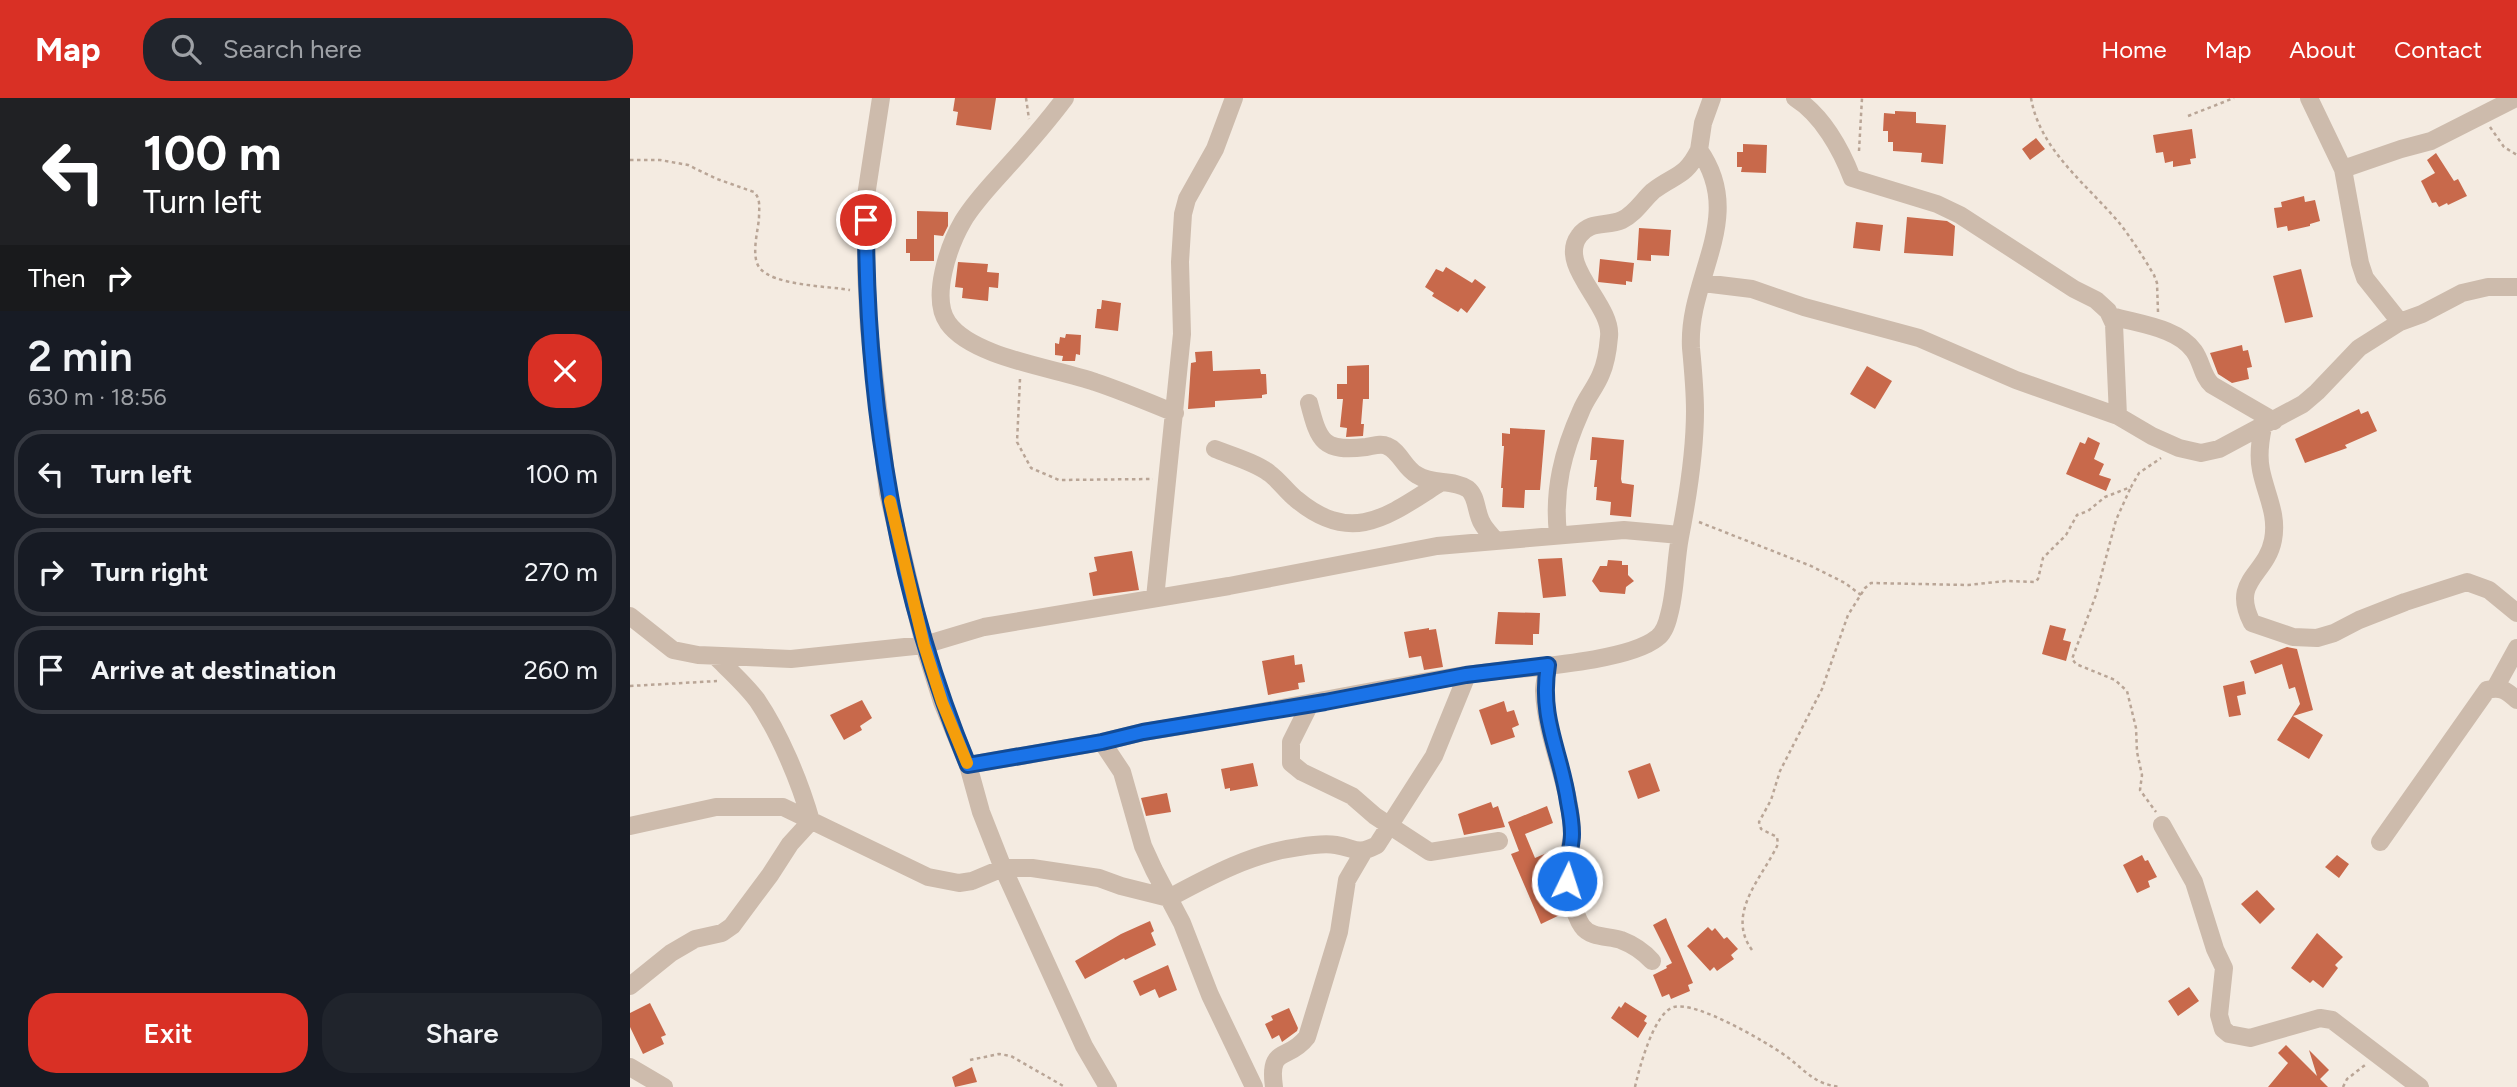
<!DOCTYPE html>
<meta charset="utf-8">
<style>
:root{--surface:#171b24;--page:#20242c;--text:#f1f3f6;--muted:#9ea1a6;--line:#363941;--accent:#d93025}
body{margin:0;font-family:Figtree,sans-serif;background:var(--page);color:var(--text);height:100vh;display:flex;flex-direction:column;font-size:26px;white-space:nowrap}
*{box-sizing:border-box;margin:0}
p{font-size:23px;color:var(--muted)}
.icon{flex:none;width:38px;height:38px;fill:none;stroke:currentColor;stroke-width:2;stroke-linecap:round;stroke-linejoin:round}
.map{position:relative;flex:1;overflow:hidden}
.details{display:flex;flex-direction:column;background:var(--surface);width:630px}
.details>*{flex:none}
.guide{background:#202124;color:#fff;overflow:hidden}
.pin{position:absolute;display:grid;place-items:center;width:60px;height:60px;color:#fff;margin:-30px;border:4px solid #fff;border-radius:50%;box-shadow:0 2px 7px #0007}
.me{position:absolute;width:77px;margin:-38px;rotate:4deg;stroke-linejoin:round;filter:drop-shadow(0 0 5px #0008)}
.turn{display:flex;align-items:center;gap:24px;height:147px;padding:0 28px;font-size:32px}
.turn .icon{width:91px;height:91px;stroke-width:2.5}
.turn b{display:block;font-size:49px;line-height:60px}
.then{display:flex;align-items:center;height:66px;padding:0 28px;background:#0003;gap:14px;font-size:26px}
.round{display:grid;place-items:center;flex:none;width:74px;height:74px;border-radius:28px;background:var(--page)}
.overview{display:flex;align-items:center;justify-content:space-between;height:119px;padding:0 28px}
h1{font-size:42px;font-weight:600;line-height:52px}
.button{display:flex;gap:14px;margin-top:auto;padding:14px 28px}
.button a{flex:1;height:80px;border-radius:28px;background:var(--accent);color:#fff;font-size:28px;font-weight:600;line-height:80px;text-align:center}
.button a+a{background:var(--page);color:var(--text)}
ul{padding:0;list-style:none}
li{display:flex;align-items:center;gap:21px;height:88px;margin:0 14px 10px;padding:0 14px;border:4px solid var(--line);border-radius:28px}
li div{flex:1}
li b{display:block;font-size:26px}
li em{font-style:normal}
header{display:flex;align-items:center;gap:42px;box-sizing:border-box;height:98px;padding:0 35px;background:var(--accent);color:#fff}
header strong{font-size:33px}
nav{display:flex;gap:38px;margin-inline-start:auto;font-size:24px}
.search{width:490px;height:63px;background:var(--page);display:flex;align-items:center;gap:18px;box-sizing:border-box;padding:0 24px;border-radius:28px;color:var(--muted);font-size:26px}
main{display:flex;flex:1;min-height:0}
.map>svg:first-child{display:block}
</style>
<header>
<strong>Map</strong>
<div class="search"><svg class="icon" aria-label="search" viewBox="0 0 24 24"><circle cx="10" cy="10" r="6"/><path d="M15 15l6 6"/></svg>Search here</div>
<nav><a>Home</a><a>Map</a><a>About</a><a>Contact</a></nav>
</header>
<main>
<section class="details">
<div class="guide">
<div class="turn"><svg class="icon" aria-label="left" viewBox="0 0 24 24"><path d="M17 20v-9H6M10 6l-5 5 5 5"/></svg><div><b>100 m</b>Turn left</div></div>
<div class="then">Then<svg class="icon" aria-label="right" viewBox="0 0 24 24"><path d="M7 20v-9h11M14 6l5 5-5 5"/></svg></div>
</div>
<div class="overview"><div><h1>2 min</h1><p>630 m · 18:56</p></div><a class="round" style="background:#d93025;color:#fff"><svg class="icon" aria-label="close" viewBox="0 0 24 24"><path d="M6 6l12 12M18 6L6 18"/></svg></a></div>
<ul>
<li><svg class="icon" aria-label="left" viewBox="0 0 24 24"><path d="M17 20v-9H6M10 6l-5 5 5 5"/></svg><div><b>Turn left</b></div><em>100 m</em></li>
<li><svg class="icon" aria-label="right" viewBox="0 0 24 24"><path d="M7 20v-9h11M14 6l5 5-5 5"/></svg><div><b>Turn right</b></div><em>270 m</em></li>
<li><svg class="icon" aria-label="arrive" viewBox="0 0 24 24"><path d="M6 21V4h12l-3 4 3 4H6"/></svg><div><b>Arrive at destination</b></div><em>260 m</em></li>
</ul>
<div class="button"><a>Exit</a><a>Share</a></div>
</section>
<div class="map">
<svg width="1887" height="989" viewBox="0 0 1887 989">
<rect width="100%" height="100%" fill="#f4ebe1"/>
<path fill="#c8694b" d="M325,0H366L361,32L326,27L328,14L323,13Z
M1265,13L1286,14V25L1316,27L1313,66L1291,64L1292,55L1263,53V44H1258V33H1253L1254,15L1265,16Z
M1562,31L1566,60L1560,61L1561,66L1543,69V63L1535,65L1533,54L1526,55L1523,37Z
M1406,40L1415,51L1400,62L1392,51Z
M1113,46L1137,47L1136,75L1111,74L1112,69H1107V54H1113Z
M1806,55L1824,83L1828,81L1837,98L1818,107L1817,105L1809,109L1806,104L1802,105L1791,83L1805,75L1797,62Z
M1674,98L1675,104L1685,102L1690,123L1680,126V128L1658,133L1657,128L1647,130L1644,110L1652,109L1651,104Z
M287,113L318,114V128L313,138L304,137V163H280V155H276V141H287Z
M1277,119L1317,123L1325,128L1323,158L1274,155Z
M1226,124L1253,127L1250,153L1223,150Z
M1009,130L1041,132L1039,158L1021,157V163L1007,162Z
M970,161L1004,165L1002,184L996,183V187L968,184Z
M328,164L358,166L357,174L369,175L368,190L359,189L358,203L332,200L333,190L325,189Z
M816,169L842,185L845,181L856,189L837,215L831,210L828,214L802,198L804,195L795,189L806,171L813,174Z
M1671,171L1683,219L1655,225L1643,178Z
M472,202L491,205L488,233L465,230L467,211H471Z
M436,236L451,237L450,257L446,256L445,263H432L433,258L425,257V245L429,246L430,239L435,240Z
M1612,247L1613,253L1618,252L1622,269L1617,270L1619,281L1602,285L1588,276L1580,255Z
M582,253L583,273L630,271L631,276H636L637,296L632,297V300L585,303V309L558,311L561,265L566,264L565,254Z
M739,267V301H733L731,326H734L733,338L716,339L717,330L710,329L713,301H707V286H717V268Z
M1237,268L1262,283L1245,311L1220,296Z
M1729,311L1731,316L1738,313L1747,333L1715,347L1717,350L1675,365L1665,341Z
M880,330L915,332L910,392H895L894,410L872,409L873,390H871L874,348H872V335L880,336Z
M962,339L994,342L991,381L992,385L1004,387L1001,419L980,417L981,404L966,402L967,389H964L967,362H960Z
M1458,339L1470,345L1464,361L1474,366L1469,377L1481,381L1476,393L1436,376L1450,344L1455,346Z
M502,453L509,492L463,498L459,475L467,473L464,459Z
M932,460L936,498L913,500L908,461Z
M978,462L992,463V467H998V477L1004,483L996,489L995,496L970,494L962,483L970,468H977Z
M868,514L910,515L909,536H903V547L865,546Z
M1420,527L1436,531L1433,542L1441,544L1436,563L1412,556Z
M799,530V532L806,531L813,569L794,572L791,558L779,560L774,534Z
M1657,549L1667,551L1683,612L1663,618L1693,637L1679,661L1647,642L1670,606L1665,589L1659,591L1652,566L1625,576L1620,563Z
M664,557L665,567L672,566L675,584L668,585L669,591L638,597L632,563Z
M1614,583L1616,596L1607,598L1611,617L1599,619L1593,588Z
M232,602L242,620L230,628L232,632L214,642L200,617Z
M874,603L877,614L884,612L889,627L882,630L885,639L861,647L849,612Z
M623,665L628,688L600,693V690L595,691L591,671Z
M1020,665L1030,693L1008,701L998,673Z
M537,695L541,714L516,718L511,700Z
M861,704L863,710L868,708L875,729L834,737L828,716Z
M917,708L923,725L895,736L905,760L919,754L925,769V780L923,781L934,815L911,826L881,756L889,753L878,724Z
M1512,757L1515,763L1518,762L1527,779L1518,783L1520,789L1507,795L1493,767Z
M1707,757L1719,766L1709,780L1695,769Z
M1627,792L1645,811L1630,826L1611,806Z
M1036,820L1063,885L1058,887L1060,893L1041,901L1039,896L1032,899L1023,877L1037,870L1036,868L1042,865L1023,827Z
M520,823L524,833L521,835L526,847L495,862L494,860L455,881L445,863L491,836Z
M1078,829L1082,833L1085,830L1094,841L1097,839L1108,851L1101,857L1104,861L1087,873L1084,869L1080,873L1057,848Z
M1687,835L1713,859L1705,867L1708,870L1693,890L1683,882L1680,885L1661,870Z
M538,867L547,892L529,900L525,891L510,898L503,883Z
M1559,889L1569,903L1548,918L1538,903Z
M995,904L1017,918L1014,923L1017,925L1008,940L981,920L989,908L991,910Z
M20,905L36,937L31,939L34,946L13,956L0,929V915Z
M659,910L668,930L667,933L652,944L649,937L642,941L635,926L643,922L641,918Z
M1656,947L1687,978L1679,952L1699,972L1690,981L1698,989H1638L1658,965L1648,955Z
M342,969L347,984L325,989L322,979Z"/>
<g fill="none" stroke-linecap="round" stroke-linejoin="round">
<path stroke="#b9a596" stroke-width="2.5" stroke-dasharray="3.5 3.5" stroke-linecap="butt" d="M396,0L399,21
M1401,0C1410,53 1458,87 1491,127C1503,143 1514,160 1524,177L1527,185L1528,214
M1558,18L1604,0
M1860,29L1874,49L1887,57
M1229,53L1232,0
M0,62H30L58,67L87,81L124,94C131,101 129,110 129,120C128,133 121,157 129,169C142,188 199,188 220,192
M390,281L387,344L401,370L429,382L523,381
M1500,391L1486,422L1466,497L1442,561L1446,566L1485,582L1497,593L1506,630L1507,654L1512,677L1510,692L1526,714
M1069,424L1181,468L1215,485L1231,497
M0,588L87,583
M1122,852C1095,815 1133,779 1148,746L1147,739L1131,731L1129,724L1141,702L1150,673L1192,591L1218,517L1235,490L1241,485L1338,487L1376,483L1405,484L1408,481L1413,460L1436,437L1447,417L1458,413L1475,399L1501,389L1509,375L1531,360
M340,962L369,956L381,958L435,989
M1005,989C1009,971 1024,914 1044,909C1067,903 1136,944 1156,958C1176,973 1184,986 1210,989
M1713,989L1717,981L1735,967"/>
<path stroke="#cdbbac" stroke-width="18" d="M251,0L236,98V172L239,231L258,395L294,547L312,604L338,667L351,714L373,770L454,948L478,989
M435,0C417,24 397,47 377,69C362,86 345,103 333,123C319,147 300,200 318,225C343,260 426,270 465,284C492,293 518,304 545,315
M1165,0C1192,17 1211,51 1222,80L1307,106L1330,117L1444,191L1466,202L1478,213L1484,226L1488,318
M1679,0L1713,71L1730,165L1735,180L1770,224
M1713,71L1771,51L1801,43L1886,0
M1073,185L1122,191L1174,209L1289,240L1386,282L1488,318L1522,338L1549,350L1571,355L1589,351L1673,306L1687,294L1729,250L1770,224L1792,216L1832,195L1858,189H1887
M1482,218C1507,226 1547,229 1564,253C1572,264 1572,278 1582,287L1644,323
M679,305C689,344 693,354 736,349C743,348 751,345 757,348C770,353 774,370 787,377C802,387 823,381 838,391C847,398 846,415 852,425C855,431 861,437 865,442
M1633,329C1630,343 1628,358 1631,372C1636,397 1648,416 1643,442C1636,478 1600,482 1622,525L1663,539L1687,540L1704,535L1729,522L1775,504L1837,484L1859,492L1887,515
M585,351C600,357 627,365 639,375C649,382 656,393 666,401C722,448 758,418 810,385
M928,436C923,392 933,353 951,313C956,300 966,289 971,276C976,265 978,251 979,239C983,207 927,168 949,138C960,122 977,129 992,122C1005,116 1013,102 1023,93C1045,76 1055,80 1069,52
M525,500L552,236L550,164L553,116L557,101L585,51L604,0
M0,518L43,552L68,557L161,561L294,547L354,529L599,488L807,448L994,432L1050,437
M918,567C917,575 914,585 914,593C916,642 941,687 942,735C942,746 937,756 936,767C935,780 944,817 952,828C960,840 979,838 991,842C1004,847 1013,853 1022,863
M1865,590L1887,550
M680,606L661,644V665L672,674L722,698L745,718L800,754L869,743
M472,644L492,674L513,748L524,772L552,825L580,897L624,989
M338,667L472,644L513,634C621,618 728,594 836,577C880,570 995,566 1027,540C1034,535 1037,526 1039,517C1046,492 1045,465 1050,439C1058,398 1065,355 1065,313C1065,292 1063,271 1061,250C1057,179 1117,120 1069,52L1073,25L1082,0
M1532,727L1564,784L1585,851L1594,870L1589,917L1593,931L1599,936L1620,940L1690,920L1702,922L1790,989
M0,728L86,709H153L298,779L329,785L342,783L373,770H402L469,780L491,788L539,800C580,778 622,755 669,749C681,747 694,745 706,747C726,750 726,758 747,747L804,658L837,577
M1750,744L1857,592C1871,588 1877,593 1887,602
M0,888L41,855L65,841L92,835L102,828L140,777L160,746L181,723C170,684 150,636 127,602C115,586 99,572 85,558
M0,969L34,989
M644,989C638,947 658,964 677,939L709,834L717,782L734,753"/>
</g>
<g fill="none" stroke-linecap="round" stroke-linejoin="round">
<g stroke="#114b97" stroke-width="18">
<path id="route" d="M236,122C236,308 267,495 338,667L472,644L513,634L695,604L836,577L918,567C909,621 931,654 938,704C940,714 942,725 942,736C942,753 935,764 937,783"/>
</g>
<use href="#route" stroke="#1a73e8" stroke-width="12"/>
<path stroke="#f59e0b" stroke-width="12" d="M260,403L294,547L312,604L337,665"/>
</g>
</svg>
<div class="pin" style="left:236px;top:122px;background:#d93025"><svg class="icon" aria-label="arrive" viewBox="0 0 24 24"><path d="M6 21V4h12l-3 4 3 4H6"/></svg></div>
<svg class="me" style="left:937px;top:783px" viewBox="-20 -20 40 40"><circle r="17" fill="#1a73e8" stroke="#fff" stroke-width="3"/><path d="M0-11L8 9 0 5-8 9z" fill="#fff"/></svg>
</div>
</main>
